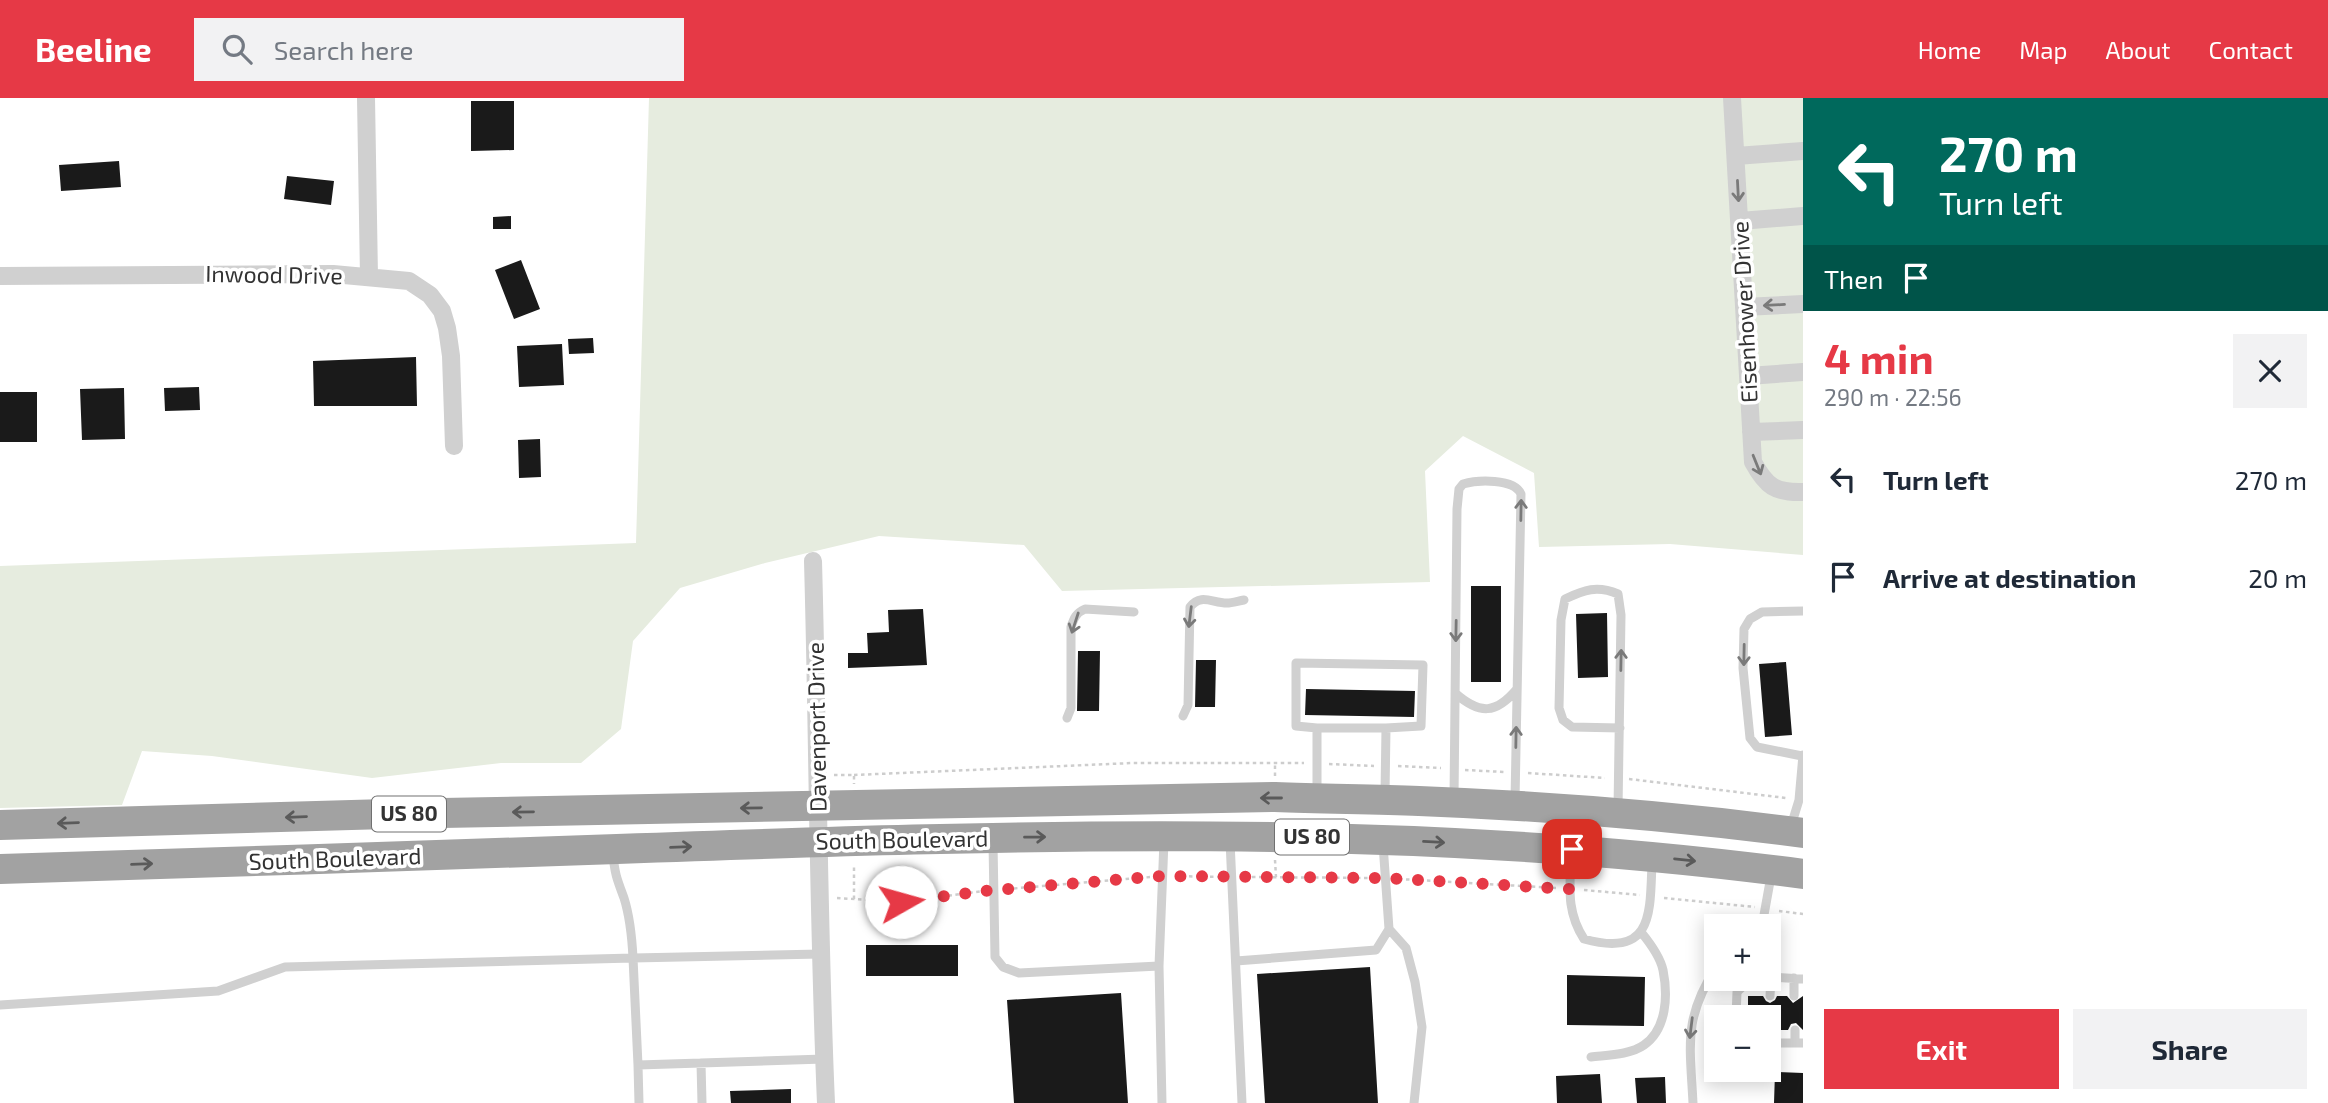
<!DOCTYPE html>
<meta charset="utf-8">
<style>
:root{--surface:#fff;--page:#f2f2f3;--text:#1f2937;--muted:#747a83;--accent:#e63946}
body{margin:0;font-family:"Exo 2",sans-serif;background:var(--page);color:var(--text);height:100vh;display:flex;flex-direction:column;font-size:26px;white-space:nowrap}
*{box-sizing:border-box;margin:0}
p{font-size:23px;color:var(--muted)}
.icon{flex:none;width:38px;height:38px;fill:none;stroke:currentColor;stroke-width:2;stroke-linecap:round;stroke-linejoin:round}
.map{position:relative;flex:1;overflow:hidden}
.side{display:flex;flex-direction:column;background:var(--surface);width:525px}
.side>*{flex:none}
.guide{background:#00695c;color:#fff;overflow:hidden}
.buttons{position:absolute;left:1704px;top:816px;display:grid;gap:14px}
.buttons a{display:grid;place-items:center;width:77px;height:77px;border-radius:0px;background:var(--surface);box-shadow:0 4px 18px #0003;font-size:35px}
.pin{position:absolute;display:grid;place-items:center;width:60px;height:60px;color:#fff;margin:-30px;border-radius:14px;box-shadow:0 4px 10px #0006}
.me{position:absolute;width:77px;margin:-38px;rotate:83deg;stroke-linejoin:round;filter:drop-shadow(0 0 5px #0008)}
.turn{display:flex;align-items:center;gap:24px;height:147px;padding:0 21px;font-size:32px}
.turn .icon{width:91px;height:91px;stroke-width:2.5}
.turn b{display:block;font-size:49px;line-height:60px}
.then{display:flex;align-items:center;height:66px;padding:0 21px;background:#0003;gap:14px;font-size:26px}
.round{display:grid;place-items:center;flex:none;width:74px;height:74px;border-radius:0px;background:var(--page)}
.summary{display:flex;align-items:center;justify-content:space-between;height:119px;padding:0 21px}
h1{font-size:42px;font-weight:700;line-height:52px;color:var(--accent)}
.cta{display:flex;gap:14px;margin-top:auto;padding:14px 21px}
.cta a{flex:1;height:80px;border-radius:0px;background:var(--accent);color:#fff;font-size:28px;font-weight:700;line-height:80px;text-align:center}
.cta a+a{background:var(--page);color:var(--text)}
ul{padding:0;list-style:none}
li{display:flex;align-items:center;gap:21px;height:98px;padding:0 21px}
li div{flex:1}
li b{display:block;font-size:26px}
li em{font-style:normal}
header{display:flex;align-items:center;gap:42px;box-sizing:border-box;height:98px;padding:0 35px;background:var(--accent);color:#fff}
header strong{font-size:33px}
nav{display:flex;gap:38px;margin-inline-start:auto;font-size:24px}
.search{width:490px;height:63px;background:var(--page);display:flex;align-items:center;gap:18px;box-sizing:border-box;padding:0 24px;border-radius:0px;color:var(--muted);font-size:26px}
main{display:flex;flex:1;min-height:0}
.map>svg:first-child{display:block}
</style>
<header>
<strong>Beeline</strong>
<div class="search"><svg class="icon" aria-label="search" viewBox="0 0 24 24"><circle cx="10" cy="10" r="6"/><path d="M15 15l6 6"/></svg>Search here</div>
<nav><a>Home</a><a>Map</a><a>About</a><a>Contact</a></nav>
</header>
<main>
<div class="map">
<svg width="1803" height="1005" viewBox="0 0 1803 1005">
<rect width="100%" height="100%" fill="#fff"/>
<path fill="#e6ecdf" d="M649,0H1803V457L1670,446L1539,449L1534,375L1463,338L1425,373L1430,484L1062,493L1024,447L879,438L765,465L680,490L633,543L621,631L581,665H501L372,680L212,658L142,653L122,707L0,710V468L636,445Z"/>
<path fill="#1a1a1a" d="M471,3H514V52L471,53Z
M119,63L121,89L61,93L59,67Z
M287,78L334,83L331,107L284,101Z
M511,118V131H493V119Z
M521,162L540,211L514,221L495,172Z
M593,240L594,255L569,256L568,241Z
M562,246L564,287L519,289L517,248Z
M416,259L417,308H314L313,263Z
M199,289L200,312L165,313L164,290Z
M124,290L125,341L82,342L80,291Z
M0,294H37V344H0Z
M540,341L541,379L519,380L518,342Z
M1471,488H1501V584H1471Z
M923,511L927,567L848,570V555H868L867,535L889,534L888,512Z
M1607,515L1608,579L1578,580L1576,516Z
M1078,553H1100L1099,613H1077Z
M1196,562H1216L1215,609H1195Z
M1786,564L1792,637L1765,639L1759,566Z
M1306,591L1415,593L1414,619L1305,617Z
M866,847H958V878H866Z
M1370,869L1378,1005H1265L1257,876Z
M1567,877L1645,879L1644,928L1567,927Z
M1121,895L1128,1005H1014L1007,902Z
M1748,898H1763L1766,903L1770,905L1775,902L1777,898H1787L1793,905L1803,898V932L1796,925L1791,926L1788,932H1778L1775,926L1769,925V919H1748Z
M1775,974L1803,975V1005H1774Z
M1600,976L1602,1005H1557L1556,978Z
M1665,979L1666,1005H1637L1635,980Z
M791,991V1005H731L730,993Z"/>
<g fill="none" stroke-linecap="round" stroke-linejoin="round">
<path stroke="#cdcdcd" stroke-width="2.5" stroke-dasharray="3.5 3.5" stroke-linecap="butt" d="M1329,666L1374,668
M1398,668L1441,670
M1465,672L1504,674
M1528,675L1605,680
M834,677H854V686
M854,677L1133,665H1304
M1275,678V665
M1629,681L1786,700
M1275,762L1276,779
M1175,778L1220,779
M1245,779L1374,780
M1399,781L1556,790
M1007,791L1151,779
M1584,792L1640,797
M837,800L901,804L983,793
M1664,800L1755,809
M854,801V766
M1779,813L1803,816"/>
<path stroke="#d0d0d0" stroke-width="9" d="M1455,595C1480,617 1496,616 1517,591
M1183,618L1188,607L1190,509C1201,495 1212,505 1227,505C1232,505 1238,503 1244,502
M1067,620L1071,610V529C1074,520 1076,515 1085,511L1134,514
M1317,630L1296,628V565L1423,567L1421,628L1386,630
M1802,658L1757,649L1750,640L1743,570L1744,531L1750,521L1762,514L1803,513
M1317,696V630H1386L1385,696
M1454,701L1457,411L1459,391L1463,386C1477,382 1514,380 1521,396L1515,702
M1618,711L1621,517L1618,496C1597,487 1584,492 1565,501L1561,522L1559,610L1563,622L1572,629L1620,630
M1791,728L1799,702L1803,657
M1230,743L1242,1005
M993,745L995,859L1003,869L1019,875L1159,868L1164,743
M1571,757C1570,789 1566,813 1584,841C1653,860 1650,817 1652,764
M1762,828L1771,778
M1389,831L1406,850L1415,884L1422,929L1414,1005
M820,856L633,860L638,967L824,961
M1236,863L1376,852L1389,831L1383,746
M1159,868L1162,1005
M1769,879L1803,881
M1794,880V898
M1770,898L1771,879
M0,907L218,893L285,869L633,860C632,840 630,819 624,800C617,781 615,777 613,757
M1736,919L1737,894L1752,880
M1771,932V945
M1795,932V945
M1769,945H1803
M1591,959C1607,957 1630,957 1644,947C1667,931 1668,897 1663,872C1660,858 1650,845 1641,834
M701,965L702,1005
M638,967L639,1005
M1693,1005C1690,946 1683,920 1717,868"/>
<path stroke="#d0d0d0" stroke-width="18" d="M366,0L369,179
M1732,0L1753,364C1766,388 1775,395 1803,394
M1736,58L1803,53
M1740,123L1803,118
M0,178L333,176L409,183L430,197L442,213L447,230L451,258L454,348
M1744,209L1803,206
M1748,278L1803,274
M1751,334L1803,332
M813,463C818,644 818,824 826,1005"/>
<path stroke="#a2a2a2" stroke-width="30" d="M0,727L387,716L1275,699C1323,701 1371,701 1419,703C1547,708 1676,718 1803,735
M0,771C206,764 411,759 617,751C1012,737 1409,723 1803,776"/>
</g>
<defs><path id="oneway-shaft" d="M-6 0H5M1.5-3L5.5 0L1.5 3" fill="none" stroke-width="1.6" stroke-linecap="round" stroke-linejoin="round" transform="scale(1.75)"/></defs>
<g stroke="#7a7a7a">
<use href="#oneway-shaft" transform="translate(1738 93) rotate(87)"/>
<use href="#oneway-shaft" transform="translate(1774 207) rotate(177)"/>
<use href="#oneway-shaft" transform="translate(1757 367) rotate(68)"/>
<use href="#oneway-shaft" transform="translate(1521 412) rotate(-89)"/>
<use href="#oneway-shaft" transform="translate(1190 519) rotate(97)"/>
<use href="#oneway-shaft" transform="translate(1075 525) rotate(108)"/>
<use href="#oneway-shaft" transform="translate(1456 533) rotate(91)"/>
<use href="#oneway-shaft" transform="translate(1744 557) rotate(91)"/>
<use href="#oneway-shaft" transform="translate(1621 562) rotate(-89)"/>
<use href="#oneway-shaft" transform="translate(1516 639) rotate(-89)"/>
<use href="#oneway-shaft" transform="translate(1691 930) rotate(97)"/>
</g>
<g stroke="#5a5a5a">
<use href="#oneway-shaft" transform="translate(1271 700) rotate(-180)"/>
<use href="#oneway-shaft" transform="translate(751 710) rotate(179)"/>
<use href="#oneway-shaft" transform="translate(523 714) rotate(179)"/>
<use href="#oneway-shaft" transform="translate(296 719) rotate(178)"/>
<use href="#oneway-shaft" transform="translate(68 725) rotate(178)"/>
<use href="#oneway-shaft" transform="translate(1035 739) rotate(-1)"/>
<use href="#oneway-shaft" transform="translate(1434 744) rotate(3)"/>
<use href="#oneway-shaft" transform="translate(681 749) rotate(-2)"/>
<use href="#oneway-shaft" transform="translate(1685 762) rotate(6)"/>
<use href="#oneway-shaft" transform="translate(142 766) rotate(-2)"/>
</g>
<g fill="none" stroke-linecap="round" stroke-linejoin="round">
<path stroke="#e63946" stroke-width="12" stroke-dasharray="0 21.6" d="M901,804L984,793L1161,778L1384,780L1570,791L1572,751"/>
</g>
<g text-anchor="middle" stroke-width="7" stroke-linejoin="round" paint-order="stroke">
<g fill="#fff" stroke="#707070" stroke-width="2">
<rect x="372" y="698.5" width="74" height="35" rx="5"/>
<rect x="1275" y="721.5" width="74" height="35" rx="5"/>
</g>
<g font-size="21" font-weight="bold" fill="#333">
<text x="409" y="723">US 80</text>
<text x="1312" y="746">US 80</text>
</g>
<g font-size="23" fill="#333" stroke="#fff">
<text transform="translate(274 177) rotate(1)" y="8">Inwood Drive</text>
<text transform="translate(1745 214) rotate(-93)" y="8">Eisenhower Drive</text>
<text transform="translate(817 629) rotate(-91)" y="8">Davenport Drive</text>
<text transform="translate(902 742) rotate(-1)" y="8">South Boulevard</text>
<text transform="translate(335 761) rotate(-2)" y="8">South Boulevard</text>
</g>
</g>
</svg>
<div class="buttons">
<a>+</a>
<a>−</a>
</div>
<div class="pin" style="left:1572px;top:751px;background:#d93025"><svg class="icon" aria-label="arrive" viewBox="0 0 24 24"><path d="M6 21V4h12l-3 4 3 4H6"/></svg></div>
<svg class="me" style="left:901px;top:804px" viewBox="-20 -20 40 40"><circle r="19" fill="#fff"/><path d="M0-13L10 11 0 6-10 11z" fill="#e63946"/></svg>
</div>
<section class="side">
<div class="guide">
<div class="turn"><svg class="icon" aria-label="left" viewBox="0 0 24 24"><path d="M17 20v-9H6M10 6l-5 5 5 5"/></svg><div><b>270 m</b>Turn left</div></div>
<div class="then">Then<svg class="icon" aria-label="arrive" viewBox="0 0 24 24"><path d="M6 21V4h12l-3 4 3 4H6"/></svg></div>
</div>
<div class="summary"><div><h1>4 min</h1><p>290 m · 22:56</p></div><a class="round"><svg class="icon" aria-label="close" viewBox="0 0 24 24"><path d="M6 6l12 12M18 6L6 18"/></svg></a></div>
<ul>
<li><svg class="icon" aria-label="left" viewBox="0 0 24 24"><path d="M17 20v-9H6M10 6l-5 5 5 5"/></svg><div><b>Turn left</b></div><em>270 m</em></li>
<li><svg class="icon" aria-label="arrive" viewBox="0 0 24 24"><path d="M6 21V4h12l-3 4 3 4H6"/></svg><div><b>Arrive at destination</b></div><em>20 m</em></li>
</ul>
<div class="cta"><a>Exit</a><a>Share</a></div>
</section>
</main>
